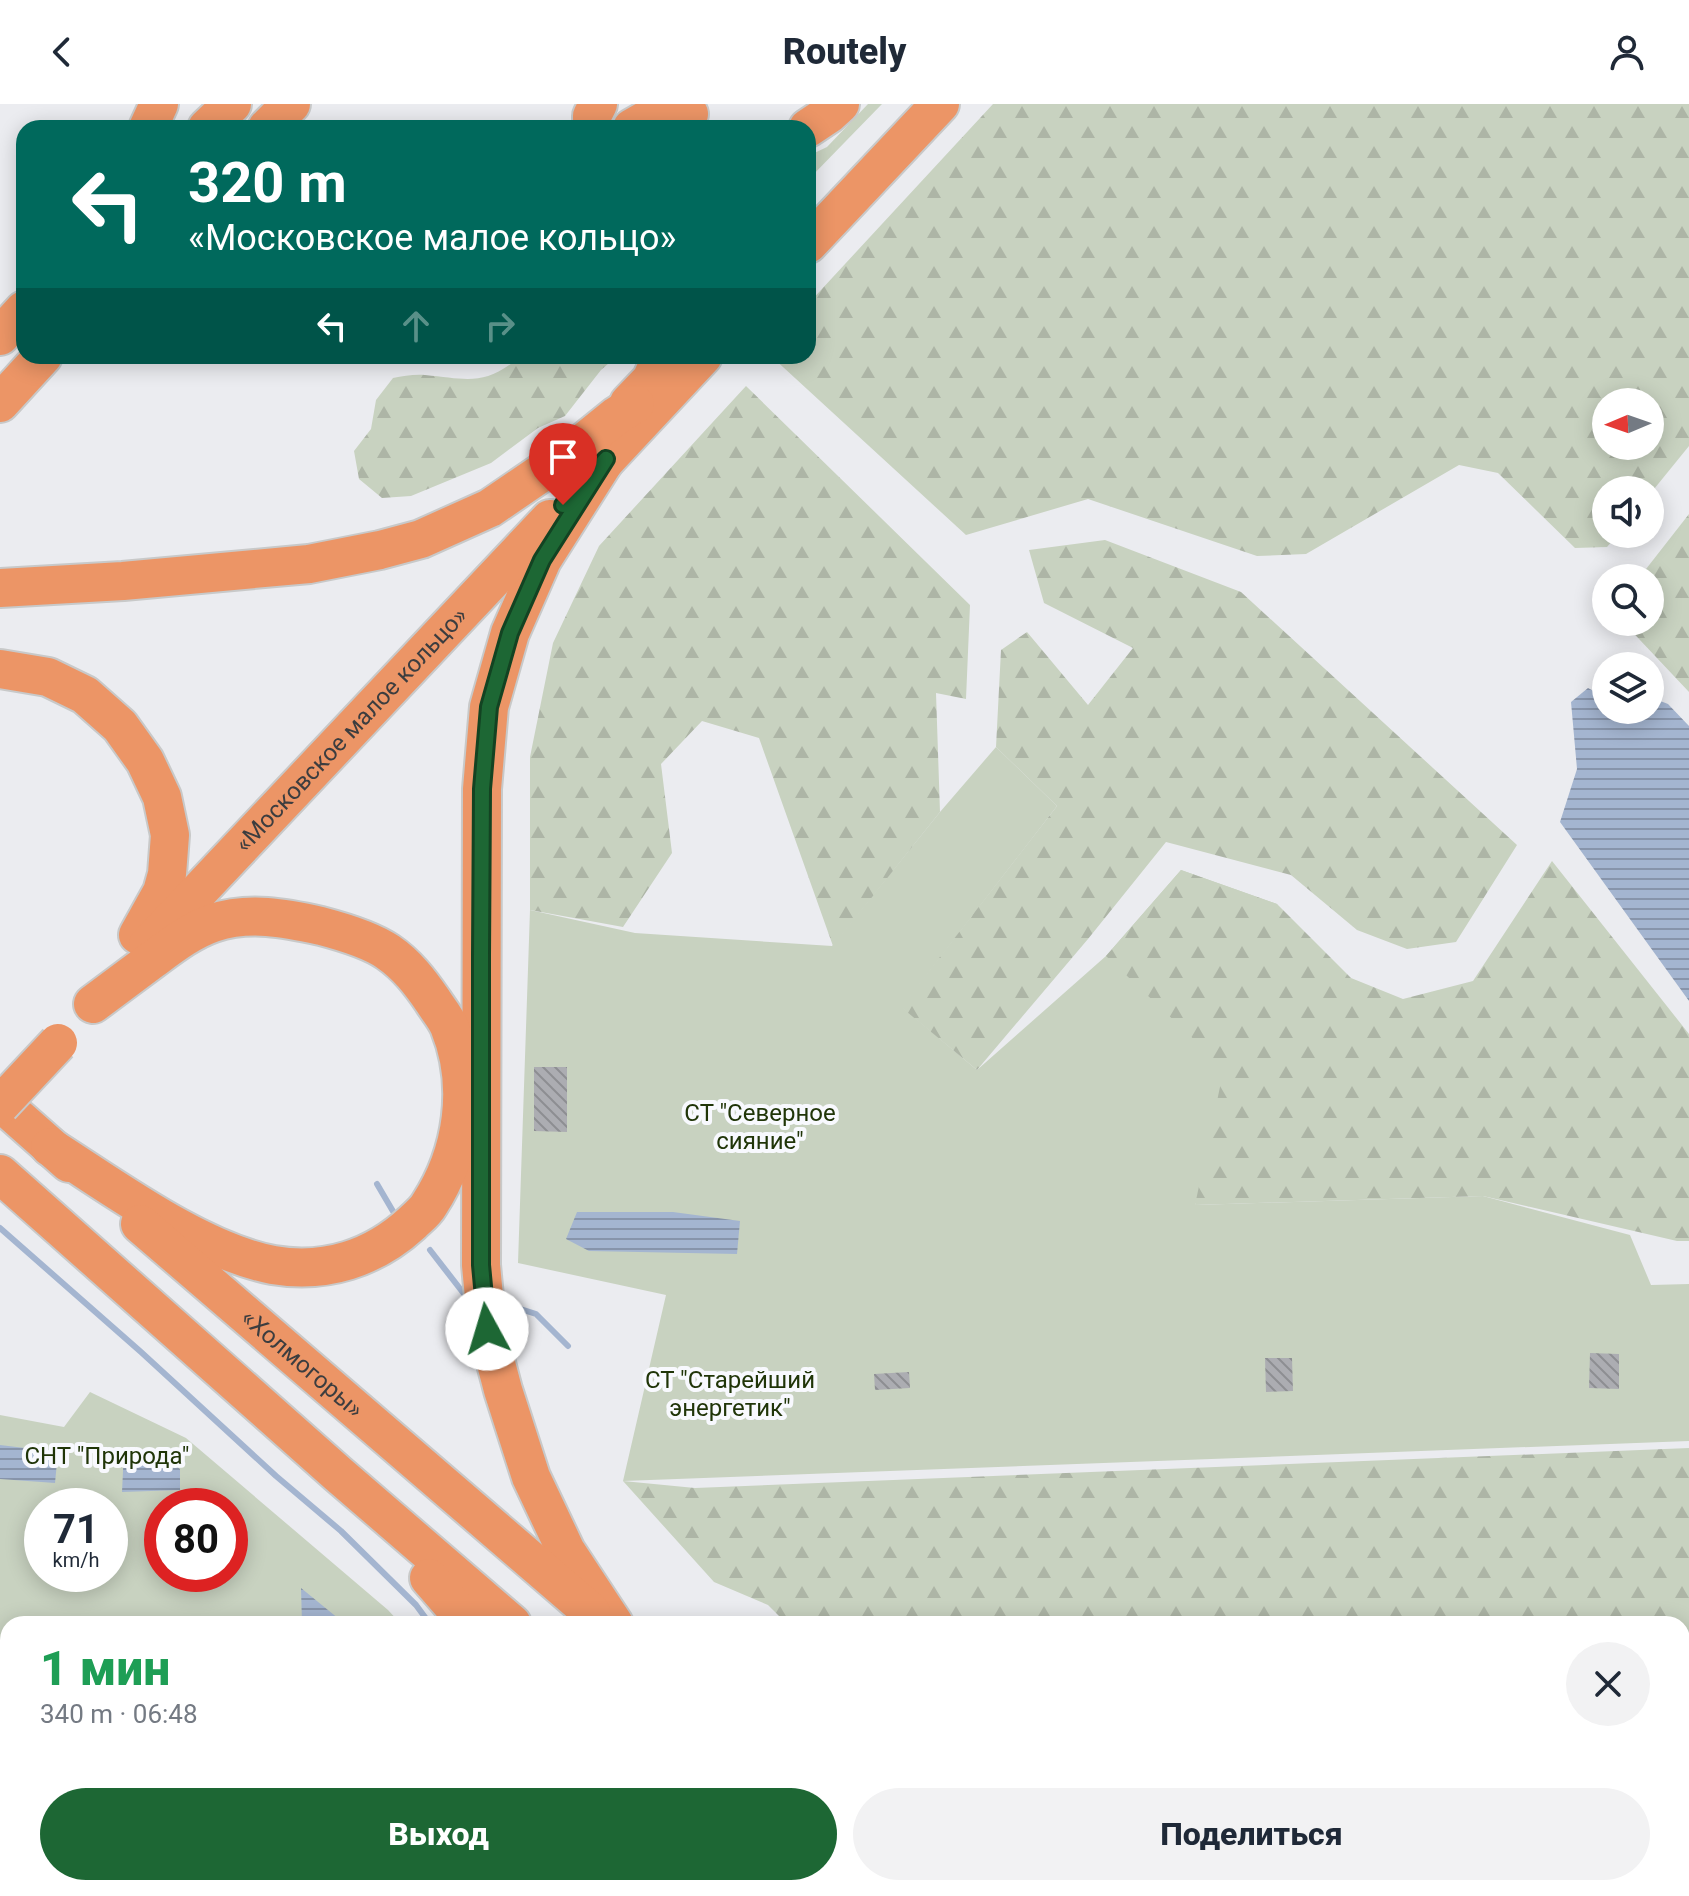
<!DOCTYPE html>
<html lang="ru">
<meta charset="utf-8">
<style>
:root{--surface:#fff;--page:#f2f2f3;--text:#1f2937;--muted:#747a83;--accent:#1d6734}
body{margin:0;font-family:Roboto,sans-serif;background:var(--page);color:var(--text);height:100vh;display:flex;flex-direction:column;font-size:30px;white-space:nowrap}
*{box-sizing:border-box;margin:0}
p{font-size:26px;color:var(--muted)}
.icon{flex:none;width:44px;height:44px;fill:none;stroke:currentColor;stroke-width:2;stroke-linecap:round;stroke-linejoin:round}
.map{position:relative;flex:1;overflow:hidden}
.panel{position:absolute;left:0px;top:1512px;width:1690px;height:280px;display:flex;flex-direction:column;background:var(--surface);border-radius:24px 24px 0 0;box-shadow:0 4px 20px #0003}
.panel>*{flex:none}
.guide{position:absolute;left:16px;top:16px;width:800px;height:244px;border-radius:24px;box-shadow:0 4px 20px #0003;background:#00695c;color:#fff;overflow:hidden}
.needle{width:52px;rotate:268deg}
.controls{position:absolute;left:1592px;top:284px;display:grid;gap:16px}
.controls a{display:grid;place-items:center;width:72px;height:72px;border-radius:50%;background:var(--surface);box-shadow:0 4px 20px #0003;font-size:40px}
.speed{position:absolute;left:24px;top:1384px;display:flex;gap:16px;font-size:40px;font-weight:700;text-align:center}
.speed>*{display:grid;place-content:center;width:104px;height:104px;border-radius:50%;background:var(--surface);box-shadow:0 4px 20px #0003;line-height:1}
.speed small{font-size:20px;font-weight:400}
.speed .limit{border:12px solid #d22;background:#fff;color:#111}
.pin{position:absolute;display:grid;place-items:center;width:68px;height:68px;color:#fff;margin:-82px -34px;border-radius:50% 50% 50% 0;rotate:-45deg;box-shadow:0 0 8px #0007}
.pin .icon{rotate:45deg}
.me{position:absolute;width:88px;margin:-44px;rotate:354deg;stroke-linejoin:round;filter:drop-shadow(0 0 6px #0008)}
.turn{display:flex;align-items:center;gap:28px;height:168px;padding:0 40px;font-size:36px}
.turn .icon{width:104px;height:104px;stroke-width:2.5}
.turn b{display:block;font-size:56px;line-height:68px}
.lanes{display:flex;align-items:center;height:76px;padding:0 40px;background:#0003;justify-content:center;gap:40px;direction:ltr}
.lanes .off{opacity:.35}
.round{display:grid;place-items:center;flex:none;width:84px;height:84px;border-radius:42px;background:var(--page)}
.overview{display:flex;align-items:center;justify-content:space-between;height:136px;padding:0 40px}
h1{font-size:48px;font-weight:800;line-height:60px;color:#1e9e55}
.button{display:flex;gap:16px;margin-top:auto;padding:16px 40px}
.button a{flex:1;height:92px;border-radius:48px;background:var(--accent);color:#fff;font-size:32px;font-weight:800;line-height:92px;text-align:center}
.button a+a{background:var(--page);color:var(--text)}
header{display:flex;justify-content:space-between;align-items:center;height:104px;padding:0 40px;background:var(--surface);font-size:36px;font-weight:800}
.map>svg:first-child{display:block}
</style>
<header><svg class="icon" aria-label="back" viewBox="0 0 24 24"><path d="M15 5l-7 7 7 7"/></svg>Routely<svg class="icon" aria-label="person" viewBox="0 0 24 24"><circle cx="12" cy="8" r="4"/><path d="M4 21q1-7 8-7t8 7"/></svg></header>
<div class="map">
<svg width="1689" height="1792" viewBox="0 0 1689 1792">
<defs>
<pattern id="forest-firs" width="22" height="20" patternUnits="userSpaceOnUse" patternTransform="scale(2)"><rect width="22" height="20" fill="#c8d2c0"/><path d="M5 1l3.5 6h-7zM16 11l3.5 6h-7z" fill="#adb5a6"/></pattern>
<pattern id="water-rules" width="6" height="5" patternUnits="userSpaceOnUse" patternTransform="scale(2)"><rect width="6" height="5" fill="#a4b5d0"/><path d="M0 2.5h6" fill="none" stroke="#8794aa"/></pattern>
<pattern id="building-back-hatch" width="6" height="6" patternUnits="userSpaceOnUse" patternTransform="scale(2)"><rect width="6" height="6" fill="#acadb2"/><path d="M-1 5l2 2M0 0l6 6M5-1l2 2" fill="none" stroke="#8d8e92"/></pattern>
</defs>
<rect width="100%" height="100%" fill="#ebecf0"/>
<path fill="#c8d2c0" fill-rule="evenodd" d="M868,0H882L808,76V52L827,43Z
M996,643L1057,702L902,903L977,966L1106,852L1181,766L1277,800L1300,858L1195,1101L1483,1092L1630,1131L1651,1181L1689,1180V1337L623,1377L666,1191L518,1159L530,806L635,829L832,842L940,708Z
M90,1288L186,1334L388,1506L401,1520H8V1784H472L470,1792H0V1311L64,1323ZM42,1402H110V1470H42ZM162,1402H230V1470H162Z"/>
<path fill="url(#forest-firs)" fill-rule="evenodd" d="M993,0H1689V342L1650,390V386H1606V430H1618L1607,443L1575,444L1498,369L1459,361L1306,450L1257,452L1088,395L966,431L771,252H808V200ZM1650,298V342H1606V298Z
M521,252H617L601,266L565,312L538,324L491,359L411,392L382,394L359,375L354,347L371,325L376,296L393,274C403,272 415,270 425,271C468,275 484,283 521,252Z
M746,282L970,501L966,595L936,589L940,708L833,842L759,634L702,617L661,660L672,749L623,823L530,806V653L553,539L599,442Z
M1689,410V588L1623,518H1650V474H1639Z
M1105,436L1241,488L1517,741L1456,838L1407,845L1357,826L1291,771L1166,738L1088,835L977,966L901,903L1057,702L996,643L1001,546L1027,528L1088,601L1133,544L1044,499L1029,446Z
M1552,757L1689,930V1137H1677L1483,1092L1195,1101L1224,964L1106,852L1181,766L1277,800L1351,874L1403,895L1473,877Z
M1689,1344V1792H1067L1058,1784H1682V1520H787L768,1501L714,1478L623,1377L695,1384Z
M552,1784H725L730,1792H550Z"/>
<path fill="url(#water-rules)" d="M1588,584L1601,591L1606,590V606H1650V593L1668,600L1689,622V897L1560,718L1577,665L1571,598Z
M577,1108H673L740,1117L737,1150L589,1147L566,1135Z
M0,1341L58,1348L55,1379L0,1375Z
M124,1346L159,1349L180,1365V1386L122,1388Z
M301,1484L339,1515V1520H302Z
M307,1784H376L374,1792H306Z"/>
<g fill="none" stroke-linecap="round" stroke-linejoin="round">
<path stroke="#a4b5d0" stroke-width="6" d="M377,1080L394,1109
M0,1124L141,1248L276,1372L341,1427L416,1501L430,1520
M430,1146L468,1195
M508,1201L536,1210L568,1242
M765,1784L774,1792"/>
</g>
<path fill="url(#building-back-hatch)" d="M534,963H567V1028L534,1027Z
M1590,1249L1619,1250V1285L1589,1284Z
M1265,1254H1292L1293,1287L1266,1288Z
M909,1268L910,1284L875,1286L874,1270Z"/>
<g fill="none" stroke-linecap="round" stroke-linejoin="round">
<g stroke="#c8c9c9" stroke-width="42">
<g id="highway">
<path d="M148,24L159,0"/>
<path d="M207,24L232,0"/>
<path d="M267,24L291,0"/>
<path d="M592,24V12L598,0"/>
<path d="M632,24L646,16L689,10"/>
<path d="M808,24L829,10L840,0"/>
<path d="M808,140L940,0"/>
<path d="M0,232L24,206"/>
<path d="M0,299L43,252"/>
<path d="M629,299L651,276L662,252"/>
<path d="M606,355L542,456L510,529L489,603L482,685L481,1161L487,1225L503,1286L531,1373L566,1447L614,1520"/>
<path d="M590,373L703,252"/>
<path d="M0,484L123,477L309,460L380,446L421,435L490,404L569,350L616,312L635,300"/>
<path d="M0,565L48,573L85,591L120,622L145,657L162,693L170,731L167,770L162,788L138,831"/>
<path id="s1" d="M148,841L550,415"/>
<path d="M0,998L69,1059"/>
<path d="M50,1043C113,1083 199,1147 273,1161C326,1170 374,1154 412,1119C418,1113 425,1108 429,1101C463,1049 473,981 449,922C445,913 438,905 433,897C420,878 407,861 388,848C372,837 340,827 321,822C285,814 249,807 213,819C190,827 171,842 152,856C132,871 113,885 93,900"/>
<path d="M0,1070L338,1370L512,1520"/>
<path id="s2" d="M140,1120L591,1508"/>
<path d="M429,1474L469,1520"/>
<path d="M818,1784L828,1792"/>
<path d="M904,1784L910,1792"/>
<path d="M519,1792L521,1784"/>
</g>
</g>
<use href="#highway" stroke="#ec9566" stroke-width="38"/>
<g stroke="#c8c9c9" stroke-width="42" stroke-linecap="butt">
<path id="highway-bridge" d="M0,1001L58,939"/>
</g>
<use href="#highway-bridge" stroke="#ec9566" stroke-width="38"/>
</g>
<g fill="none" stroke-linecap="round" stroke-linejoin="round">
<g stroke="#134322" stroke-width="20">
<path id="route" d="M487,1225L481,1161V851L482,685L489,603L510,529L542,456L606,355L563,401"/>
</g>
<use href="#route" stroke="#1d6734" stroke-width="14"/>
</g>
<g text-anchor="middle" stroke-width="8" stroke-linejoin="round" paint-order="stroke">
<g font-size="24" fill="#3c3d3f" stroke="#f8f9fe">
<text dy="8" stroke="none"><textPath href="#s1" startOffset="296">«Московское малое кольцо»</textPath></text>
<text dy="8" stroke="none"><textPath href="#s2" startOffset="214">«Холмогоры»</textPath></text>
</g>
<g font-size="24" fill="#203508" stroke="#f8f9fe">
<text x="760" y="1017">СТ "Северное<tspan x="760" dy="28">сияние"</tspan></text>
<text x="730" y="1284">СТ "Старейший<tspan x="730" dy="28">энергетик"</tspan></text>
<text x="107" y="1360">СНТ "Природа"</text>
</g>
</g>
</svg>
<div class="controls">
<a><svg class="needle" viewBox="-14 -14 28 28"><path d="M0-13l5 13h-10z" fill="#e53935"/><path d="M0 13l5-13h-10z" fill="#747a83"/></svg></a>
<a><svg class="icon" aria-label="sound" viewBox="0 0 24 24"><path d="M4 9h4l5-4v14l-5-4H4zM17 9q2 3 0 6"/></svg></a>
<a><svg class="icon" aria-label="search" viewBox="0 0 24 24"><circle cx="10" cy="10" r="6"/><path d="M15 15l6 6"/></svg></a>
<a><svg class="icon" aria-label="layers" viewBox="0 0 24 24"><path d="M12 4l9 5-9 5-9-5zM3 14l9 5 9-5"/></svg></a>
</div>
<div class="speed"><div>71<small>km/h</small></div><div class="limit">80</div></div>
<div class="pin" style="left:563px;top:401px;background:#d93025"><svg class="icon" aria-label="arrive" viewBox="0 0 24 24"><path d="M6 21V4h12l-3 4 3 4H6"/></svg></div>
<svg class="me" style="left:487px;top:1225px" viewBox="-20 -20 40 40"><circle r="19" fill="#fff"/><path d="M0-13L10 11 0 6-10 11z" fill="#1d6734"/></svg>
<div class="guide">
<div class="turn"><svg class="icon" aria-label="left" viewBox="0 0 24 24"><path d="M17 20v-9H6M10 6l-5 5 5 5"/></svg><div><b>320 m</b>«Московское малое кольцо»</div></div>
<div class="lanes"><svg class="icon" aria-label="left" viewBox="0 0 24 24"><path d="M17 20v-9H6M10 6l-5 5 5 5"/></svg><svg class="icon off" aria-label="ahead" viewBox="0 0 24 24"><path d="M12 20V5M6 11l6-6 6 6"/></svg><svg class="icon off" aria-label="right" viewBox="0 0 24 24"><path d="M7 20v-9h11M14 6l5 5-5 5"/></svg></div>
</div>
<section class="panel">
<div class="overview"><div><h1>1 мин</h1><p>340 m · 06:48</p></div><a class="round"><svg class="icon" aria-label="close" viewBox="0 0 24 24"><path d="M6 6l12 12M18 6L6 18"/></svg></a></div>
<div class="button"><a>Выход</a><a>Поделиться</a></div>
</section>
</div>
